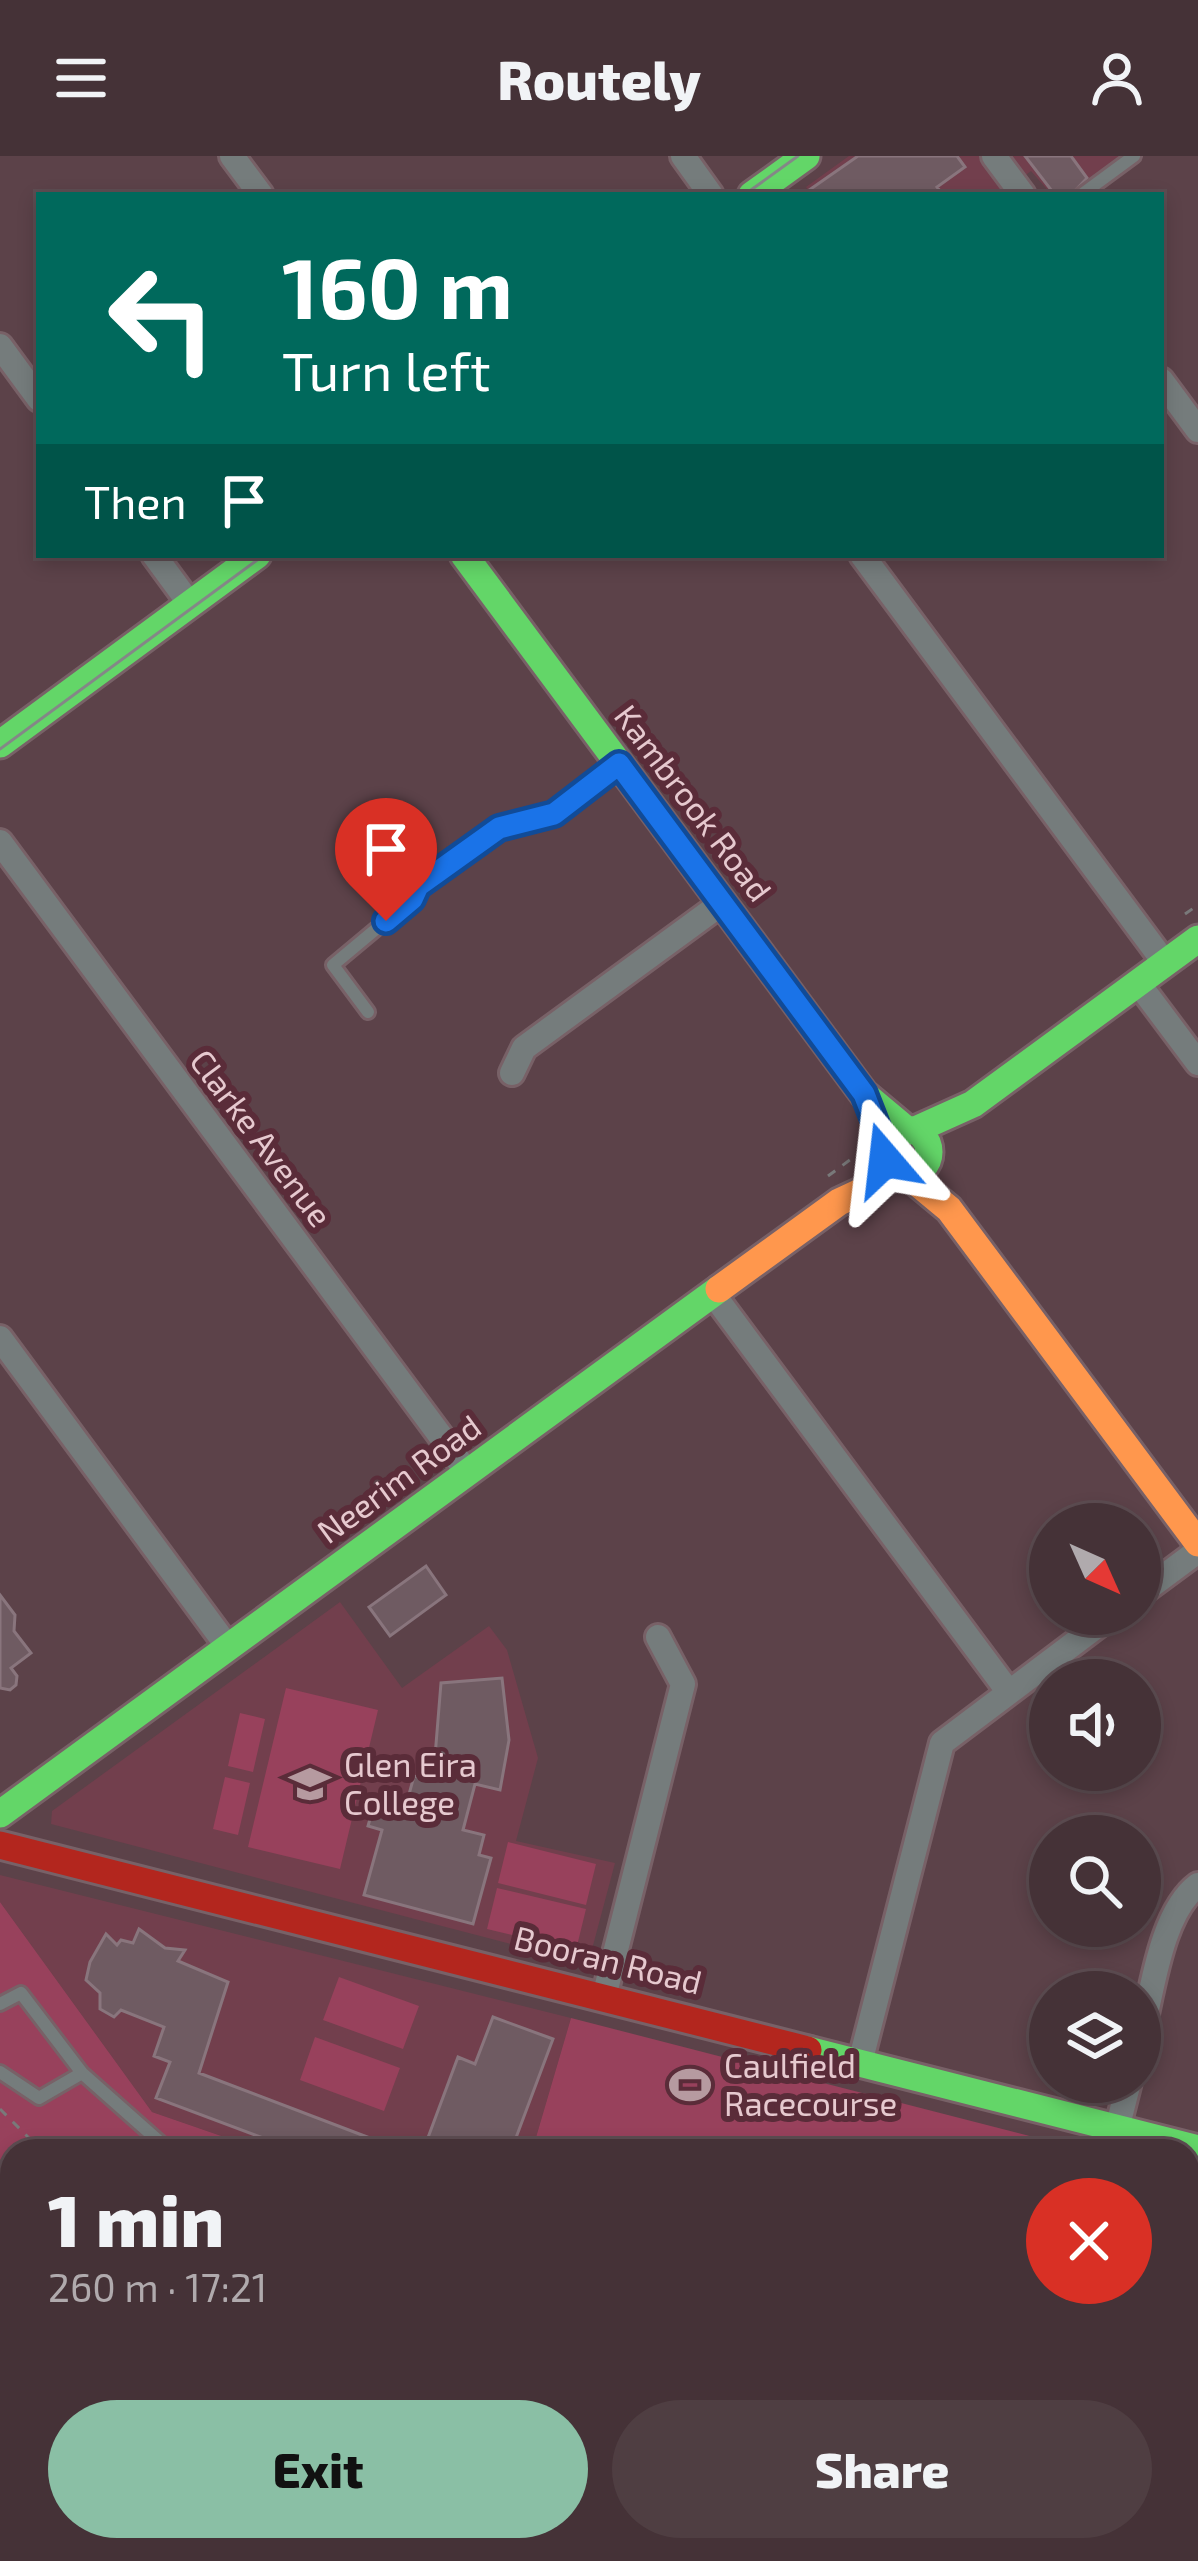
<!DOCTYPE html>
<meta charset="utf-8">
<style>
:root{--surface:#453237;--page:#4f3e42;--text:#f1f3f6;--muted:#b0aaad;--line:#5d4d52;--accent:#8abfa5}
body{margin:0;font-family:"Exo 2",sans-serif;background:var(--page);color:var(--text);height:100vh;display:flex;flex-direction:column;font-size:45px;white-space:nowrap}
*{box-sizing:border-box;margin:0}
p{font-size:39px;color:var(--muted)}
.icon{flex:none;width:66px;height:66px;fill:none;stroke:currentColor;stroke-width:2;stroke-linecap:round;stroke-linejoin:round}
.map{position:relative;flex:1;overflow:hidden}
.panel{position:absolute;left:0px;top:1983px;width:1200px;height:423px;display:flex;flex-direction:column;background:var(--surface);border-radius:36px 36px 0 0;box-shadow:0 6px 18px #0003,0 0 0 3px var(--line)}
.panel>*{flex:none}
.guide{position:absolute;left:36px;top:36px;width:1128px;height:366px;border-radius:0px;box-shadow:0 6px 18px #0003,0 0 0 3px var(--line);background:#00695c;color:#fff;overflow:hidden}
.needle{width:78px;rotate:135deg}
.buttons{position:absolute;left:1029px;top:1347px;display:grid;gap:24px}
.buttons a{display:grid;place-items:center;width:132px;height:132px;border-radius:50%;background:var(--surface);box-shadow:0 6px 18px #0003,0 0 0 3px var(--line);font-size:60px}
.pin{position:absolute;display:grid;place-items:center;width:102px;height:102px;color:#fff;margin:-123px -51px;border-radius:50% 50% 50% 0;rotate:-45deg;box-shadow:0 0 12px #0007}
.pin .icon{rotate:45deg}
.me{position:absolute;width:132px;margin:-66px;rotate:343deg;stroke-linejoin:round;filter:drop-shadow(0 0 9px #0008)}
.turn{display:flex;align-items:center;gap:42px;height:252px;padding:0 48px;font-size:54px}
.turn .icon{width:156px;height:156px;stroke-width:2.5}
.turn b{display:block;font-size:84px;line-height:102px}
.then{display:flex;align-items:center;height:114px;padding:0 48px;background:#0003;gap:24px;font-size:45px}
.round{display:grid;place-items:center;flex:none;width:126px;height:126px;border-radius:63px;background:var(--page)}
.headline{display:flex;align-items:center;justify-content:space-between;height:204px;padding:0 48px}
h1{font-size:72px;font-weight:800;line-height:90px}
.primary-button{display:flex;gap:24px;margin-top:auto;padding:24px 48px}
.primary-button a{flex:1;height:138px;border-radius:72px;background:var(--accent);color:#111;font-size:48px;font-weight:800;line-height:138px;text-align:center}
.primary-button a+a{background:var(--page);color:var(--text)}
header{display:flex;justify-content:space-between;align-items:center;height:156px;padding:0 48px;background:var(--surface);font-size:54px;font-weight:800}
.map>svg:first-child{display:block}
</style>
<header><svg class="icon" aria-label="menu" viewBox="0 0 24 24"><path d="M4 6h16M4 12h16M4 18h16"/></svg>Routely<svg class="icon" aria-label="person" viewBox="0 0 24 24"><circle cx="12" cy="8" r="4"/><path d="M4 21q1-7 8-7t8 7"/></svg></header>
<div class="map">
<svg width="1198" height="2405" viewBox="0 0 1198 2405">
<rect width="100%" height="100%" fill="#5c4249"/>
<path fill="#723f4d" d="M849,0H1143L1091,39H1052L1031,15L999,39H811L806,31Z
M340,1446L402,1532L489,1470L507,1494L538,1602L516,1685L615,1707L591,1797L576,1805L51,1668L52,1655Z
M0,1719L571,1862L532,1995H265L152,1956L0,1746Z"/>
<path fill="#98415c" d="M286,1532L378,1554L340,1713L248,1691Z
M240,1557L265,1563L253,1616L228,1610Z
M225,1621L250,1627L238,1679L213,1673Z
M508,1686L596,1708L586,1749L498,1727Z
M497,1732L586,1753L576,1794L487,1773Z
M0,1746L152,1956L265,1995H12V2394H1188V2021L1198,2023V2405H0Z
M339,1821L419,1850L403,1893L323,1864Z
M571,1862L1088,1995H532Z
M315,1881L400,1912L384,1955L300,1924Z"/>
<path fill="#6f5b62" stroke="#89757d" stroke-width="3" d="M858,0H957L965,11L937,31L943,39H802Z
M1025,0H1071L1087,22L1071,39H1055Z
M426,1410L446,1439L390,1480L369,1451Z
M0,1439L15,1459L14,1475L31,1497L11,1512L17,1520L16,1529L10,1534L0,1532Z
M502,1522L509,1584L500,1634L475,1628L463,1674L484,1679L479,1699L491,1702L473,1768L364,1739L382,1674L368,1670L374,1649L404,1657L414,1620L433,1625L441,1527Z
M139,1773L165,1792L185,1794L178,1805L228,1826L199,1917L404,1995H298L156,1942L170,1906L154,1900L164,1871L121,1854L114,1861L100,1853V1837L86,1824L90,1806L106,1778L117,1789L121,1784L133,1787Z
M493,1861L553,1883L511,1995H423L458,1901L475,1908Z"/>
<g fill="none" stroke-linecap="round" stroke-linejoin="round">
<g stroke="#786167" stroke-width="18">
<path id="lane" d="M1081,39L1134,0
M368,856L333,809L412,743L418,730L499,672L554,658L618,609
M0,1848L21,1837L82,1917L170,1995
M0,1916L39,1942L82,1917
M1188,2214L1198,2180
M1188,2324L1198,2328"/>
</g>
<g stroke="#786167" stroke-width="30">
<path id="street" d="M232,0L261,39
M683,0L711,39
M994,0L1023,39
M0,190L39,243
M1161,224L1198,274
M154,399L190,448
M862,399L1165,807
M0,686L468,1317
M1138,827L1198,907
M512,917L524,892L722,747
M713,1138L1008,1535
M0,1182L228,1491
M1140,1438L1198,1395
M604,1841L683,1528L658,1481
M1140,1884C1152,1839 1160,1757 1198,1729
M860,1907L942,1587L1113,1458
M1117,1973L1129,1926"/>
</g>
<g stroke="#786167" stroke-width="33">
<path id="fast" d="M752,39L806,0
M464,399L864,938L907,974
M0,588L257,399
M883 996a23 23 0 1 1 46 0a23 23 0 1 1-46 0Z
M913,975L973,948L1198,783
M0,1658L719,1133
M808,1894L1198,1993"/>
</g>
<g stroke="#786167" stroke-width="33">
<path id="slow" d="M908,1019L949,1053L1198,1387
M719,1133L839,1046L899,1018"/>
</g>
<g stroke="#786167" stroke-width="33">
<path id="jam" d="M0,1689L808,1894"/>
</g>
<path stroke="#79797a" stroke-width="3" stroke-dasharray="9 9" stroke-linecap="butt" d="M1185,758L1198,749
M828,1020L858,998L875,979
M0,1953L42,1995
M0,2325L12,2320
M0,2342L12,2337"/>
<use href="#lane" stroke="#757c7c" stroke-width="12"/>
<use href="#street" stroke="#757c7c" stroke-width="24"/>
<use href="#fast" stroke="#63d668" stroke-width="27"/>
<use href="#slow" stroke="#ff974d" stroke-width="27"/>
<use href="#jam" stroke="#b3261e" stroke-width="27"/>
<path stroke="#848787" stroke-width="3" d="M744,39L798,0
M0,593L264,399"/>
</g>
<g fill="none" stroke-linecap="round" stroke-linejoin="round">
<g stroke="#114b97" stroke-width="30">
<path id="route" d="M386,765L412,743L418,730L499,672L554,658L619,608L864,938L884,989L885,1004"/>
</g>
<use href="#route" stroke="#1a73e8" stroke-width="21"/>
</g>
<defs>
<g id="school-bare" transform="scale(3.24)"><path d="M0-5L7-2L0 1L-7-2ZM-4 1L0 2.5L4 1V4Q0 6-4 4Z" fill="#b69aa0" stroke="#5a2c39" stroke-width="2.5" paint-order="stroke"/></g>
<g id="stadium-bare" transform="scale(3.24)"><path d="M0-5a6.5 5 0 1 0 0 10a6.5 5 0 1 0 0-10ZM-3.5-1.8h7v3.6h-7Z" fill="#b69aa0" stroke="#5a2c39" stroke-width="2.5" paint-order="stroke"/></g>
</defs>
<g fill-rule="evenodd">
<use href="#school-bare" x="310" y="1628"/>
<use href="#stadium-bare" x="690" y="1929"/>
</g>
<g text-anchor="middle" stroke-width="12" stroke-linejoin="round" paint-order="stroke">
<g font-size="33" fill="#e6c9cf" stroke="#5a2c39">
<text transform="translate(693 647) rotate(53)" y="12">Kambrook Road</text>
<text transform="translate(261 982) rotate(53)" y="12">Clarke Avenue</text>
<text transform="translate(399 1323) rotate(-36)" y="12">Neerim Road</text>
<text transform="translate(608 1804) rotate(14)" y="12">Booran Road</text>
</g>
<g font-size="33" fill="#e6c9cf" stroke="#5a2c39" text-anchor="start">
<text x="344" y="1621">Glen Eira<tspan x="344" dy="38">College</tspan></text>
<text x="724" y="1922">Caulfield<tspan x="724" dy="38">Racecourse</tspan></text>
</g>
</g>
</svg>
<div class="buttons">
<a><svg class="needle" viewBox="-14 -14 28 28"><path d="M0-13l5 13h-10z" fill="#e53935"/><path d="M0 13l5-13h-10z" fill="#b0aaad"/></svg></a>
<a><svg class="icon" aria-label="sound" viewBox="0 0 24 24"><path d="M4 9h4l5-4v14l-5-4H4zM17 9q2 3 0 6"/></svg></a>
<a><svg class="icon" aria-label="search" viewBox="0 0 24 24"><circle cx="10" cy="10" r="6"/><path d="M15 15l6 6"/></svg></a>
<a><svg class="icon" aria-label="layers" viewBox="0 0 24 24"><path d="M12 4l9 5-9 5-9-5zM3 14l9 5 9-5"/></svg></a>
</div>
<div class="pin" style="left:386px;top:765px;background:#d93025"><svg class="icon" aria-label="arrive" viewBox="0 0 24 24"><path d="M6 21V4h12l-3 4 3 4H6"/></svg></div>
<svg class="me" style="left:885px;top:1004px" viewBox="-20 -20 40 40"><path d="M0-17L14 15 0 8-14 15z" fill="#1a73e8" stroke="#fff" stroke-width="4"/></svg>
<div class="guide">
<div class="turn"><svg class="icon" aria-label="left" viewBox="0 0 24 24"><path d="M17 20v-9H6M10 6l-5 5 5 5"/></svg><div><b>160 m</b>Turn left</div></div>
<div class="then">Then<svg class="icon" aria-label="arrive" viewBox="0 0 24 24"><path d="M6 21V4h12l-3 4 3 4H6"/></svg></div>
</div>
<section class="panel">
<div class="headline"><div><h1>1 min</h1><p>260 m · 17:21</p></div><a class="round" style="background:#d93025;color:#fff"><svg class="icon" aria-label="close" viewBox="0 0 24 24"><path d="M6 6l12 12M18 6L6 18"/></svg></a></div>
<div class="primary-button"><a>Exit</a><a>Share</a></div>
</section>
</div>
